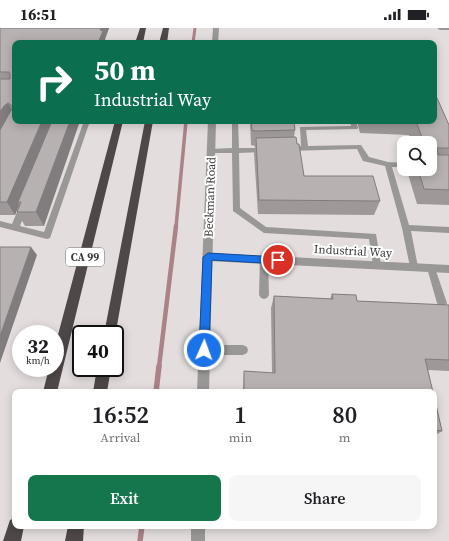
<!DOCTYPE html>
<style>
:root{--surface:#fff;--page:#f6f6f6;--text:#202124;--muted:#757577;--accent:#15764c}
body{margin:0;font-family:"Source Serif 4",serif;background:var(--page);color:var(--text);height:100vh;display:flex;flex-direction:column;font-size:15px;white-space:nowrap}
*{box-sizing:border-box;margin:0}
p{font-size:13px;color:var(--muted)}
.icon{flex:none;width:22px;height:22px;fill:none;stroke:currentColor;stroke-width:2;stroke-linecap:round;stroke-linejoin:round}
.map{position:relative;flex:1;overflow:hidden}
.sheet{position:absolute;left:12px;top:361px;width:425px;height:140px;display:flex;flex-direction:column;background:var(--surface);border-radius:8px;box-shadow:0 2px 10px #0003}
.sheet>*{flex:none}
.hud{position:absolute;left:12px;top:12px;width:425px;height:84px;border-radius:8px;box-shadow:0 2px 10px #0003;background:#0b6e4f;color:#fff;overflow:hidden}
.buttons{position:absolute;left:397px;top:108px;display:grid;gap:8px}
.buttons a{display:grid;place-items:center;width:40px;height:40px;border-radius:8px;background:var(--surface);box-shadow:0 2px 10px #0003;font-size:20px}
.speed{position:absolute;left:12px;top:297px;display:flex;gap:8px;font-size:20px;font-weight:700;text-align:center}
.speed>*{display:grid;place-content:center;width:52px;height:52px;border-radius:50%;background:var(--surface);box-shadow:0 2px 10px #0003;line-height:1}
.speed small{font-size:10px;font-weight:400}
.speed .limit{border:2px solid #111;border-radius:6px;background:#fff;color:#111}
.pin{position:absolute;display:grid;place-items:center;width:34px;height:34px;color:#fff;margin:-17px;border:2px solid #fff;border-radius:50%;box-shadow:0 1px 4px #0007}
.me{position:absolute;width:44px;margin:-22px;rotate:2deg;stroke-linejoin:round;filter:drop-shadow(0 0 3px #0008)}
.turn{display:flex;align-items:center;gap:14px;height:84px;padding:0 16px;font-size:18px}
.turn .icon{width:52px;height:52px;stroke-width:2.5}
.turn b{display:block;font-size:28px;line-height:34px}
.eta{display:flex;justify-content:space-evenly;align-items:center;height:68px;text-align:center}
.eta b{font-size:24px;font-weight:600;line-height:28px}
.primary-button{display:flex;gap:8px;margin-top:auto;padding:8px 16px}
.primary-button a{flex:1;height:46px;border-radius:8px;background:var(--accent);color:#fff;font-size:16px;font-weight:600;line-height:46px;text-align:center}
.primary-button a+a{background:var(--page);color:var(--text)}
.status{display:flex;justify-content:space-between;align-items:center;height:28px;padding:0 20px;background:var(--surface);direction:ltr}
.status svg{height:11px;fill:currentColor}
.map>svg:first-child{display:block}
</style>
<div class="status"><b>16:51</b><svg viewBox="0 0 49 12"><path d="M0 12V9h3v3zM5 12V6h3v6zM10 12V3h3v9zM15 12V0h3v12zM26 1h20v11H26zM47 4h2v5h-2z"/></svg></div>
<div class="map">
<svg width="449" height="513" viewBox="0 0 449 513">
<rect width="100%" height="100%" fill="#e4dddd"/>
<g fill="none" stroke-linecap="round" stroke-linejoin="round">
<path stroke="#aa8288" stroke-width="3" d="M193,15L195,0"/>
<path stroke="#aa8288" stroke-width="3.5" d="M176,199L186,93"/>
<path stroke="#aa8288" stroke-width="4.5" d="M159,339L176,198"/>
<path stroke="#aa8288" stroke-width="5.5" d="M156,364L159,338
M140,513L142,498"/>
<path fill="#9a9797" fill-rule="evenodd" d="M437,0H449V2H440Z
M84,93H90L50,210L47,211L0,199V193L12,196L20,177L24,174L28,177L20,198L44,204Z
M232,93H238L239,120H266L269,122L266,124L239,125L240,180L266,199L376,206L381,237L380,239H374L373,237L369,211L264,205L233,183L232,125H211L208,123L211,121L232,120Z
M350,93H356L358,100L357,101L306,102L308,118L359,117H361L369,129L388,134L404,135V139H392L409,197L449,199V205L411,203L418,239L417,241H411L410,239L402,200L385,138L363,133L357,121L289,123L286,121L289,119L301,118L300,99L351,98Z
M264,228L268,231L269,267L267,270L264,271L261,270L259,267L260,231Z
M431,236L434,238L435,240L447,275L445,278L442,279L439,278L437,275L427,240L428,238Z
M204,317H243L247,319L248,322L247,325L243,327H204L200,325L199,322L200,319Z"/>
<path fill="#9a9797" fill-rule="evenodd" d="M208,225L449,237V245L208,233L205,232L203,229L205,226Z"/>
<path fill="#9a9797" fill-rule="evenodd" d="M213,0H219L218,15H212Z
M208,93H216L209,364H197Z
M191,498H205V513H191Z"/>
<path fill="#4e4848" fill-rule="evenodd" d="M140,0H146L143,15H135Z
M163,0H169L167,15H159Z
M115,93H123L57,364H43L49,340H55V318Z
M145,93H153L115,309V306H104Z
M97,340H111L107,364H93Z
M15,490V498H24L21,513H3L10,492Z
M68,498H84L83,513H65Z"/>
</g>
<path fill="#9e9899" d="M0,0H109L105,11L106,15H15L44,198H25L17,184L19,177L15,187H0Z
M250,93H294L295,102L294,109L297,116L304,148L380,173L374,187L258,186L254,125L255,118L251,117Z
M357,93H434L449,97V177L417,176L408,146L410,141H430V115H412L409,107L360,105Z
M332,266L357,273L449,277V343L428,342L433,364H243L244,343L272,345L271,280L274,268L330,271Z
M434,368L442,403L434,408Z"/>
<path fill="#817c7d" d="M101,0H109L105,11L106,15H98L100,2Z
M8,75L15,89L0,112V84L4,78Z
M42,93H54L18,174L19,177L15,187L7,174Z
M70,93H80L44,198L36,184Z
M31,219L37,227L0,335V308Z"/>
<path fill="#b8b1b2" stroke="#817c7d" d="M0,0H101L100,2L103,3L98,15H15V93H42L7,174H0V102L13,79L8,75L4,78L0,84V51H10V46L9,44H0Z
M434,70H437L449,97V120H437L438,127H449V162L424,161L418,141H430V115H424L416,93H434Z
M52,93H70L36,184H17L21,174H18Z
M251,93H294L295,102L255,103L252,102Z
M296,109L297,116H299L304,148H373L380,173L259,172L256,110Z
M0,219H31L0,308Z
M332,266L356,267L357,273L449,277V332L425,331L433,364H244V343L275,345L274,268L333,271Z
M434,368L442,403L434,402Z"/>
<path fill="#1a73e8" stroke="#114b97" d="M208,225L278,229L282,232L278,236L212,232L209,322L208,325L204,327L201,325L199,322L203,229Z"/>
<g text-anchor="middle" stroke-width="4" stroke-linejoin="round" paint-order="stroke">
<rect fill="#fff" stroke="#767475" stroke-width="1" x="66" y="220" width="38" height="18" rx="3"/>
<g font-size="11" font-weight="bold" fill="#3c393a">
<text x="85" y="233">CA 99</text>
</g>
<g font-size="12" fill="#3c393a" stroke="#fff">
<text transform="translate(210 169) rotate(-88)" y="4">Beckman Road</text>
<text transform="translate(353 223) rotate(3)" y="4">Industrial Way</text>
</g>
</g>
</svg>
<div class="buttons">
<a><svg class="icon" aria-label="search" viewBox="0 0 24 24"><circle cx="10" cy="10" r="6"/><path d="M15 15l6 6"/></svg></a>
</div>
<div class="speed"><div>32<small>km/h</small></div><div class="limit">40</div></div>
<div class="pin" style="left:278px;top:232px;background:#d93025"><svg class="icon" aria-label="arrive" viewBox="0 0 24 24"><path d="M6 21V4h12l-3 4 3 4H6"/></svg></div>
<svg class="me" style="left:204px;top:322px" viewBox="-20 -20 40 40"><circle r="17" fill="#1a73e8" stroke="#fff" stroke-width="3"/><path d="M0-11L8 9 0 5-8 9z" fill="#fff"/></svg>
<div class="hud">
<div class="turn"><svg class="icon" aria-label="right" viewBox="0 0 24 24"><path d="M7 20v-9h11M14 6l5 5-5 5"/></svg><div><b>50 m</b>Industrial Way</div></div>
</div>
<section class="sheet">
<div class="eta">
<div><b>16:52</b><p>Arrival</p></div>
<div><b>1</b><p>min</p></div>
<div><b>80</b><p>m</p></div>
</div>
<div class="primary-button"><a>Exit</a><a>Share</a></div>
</section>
</div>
